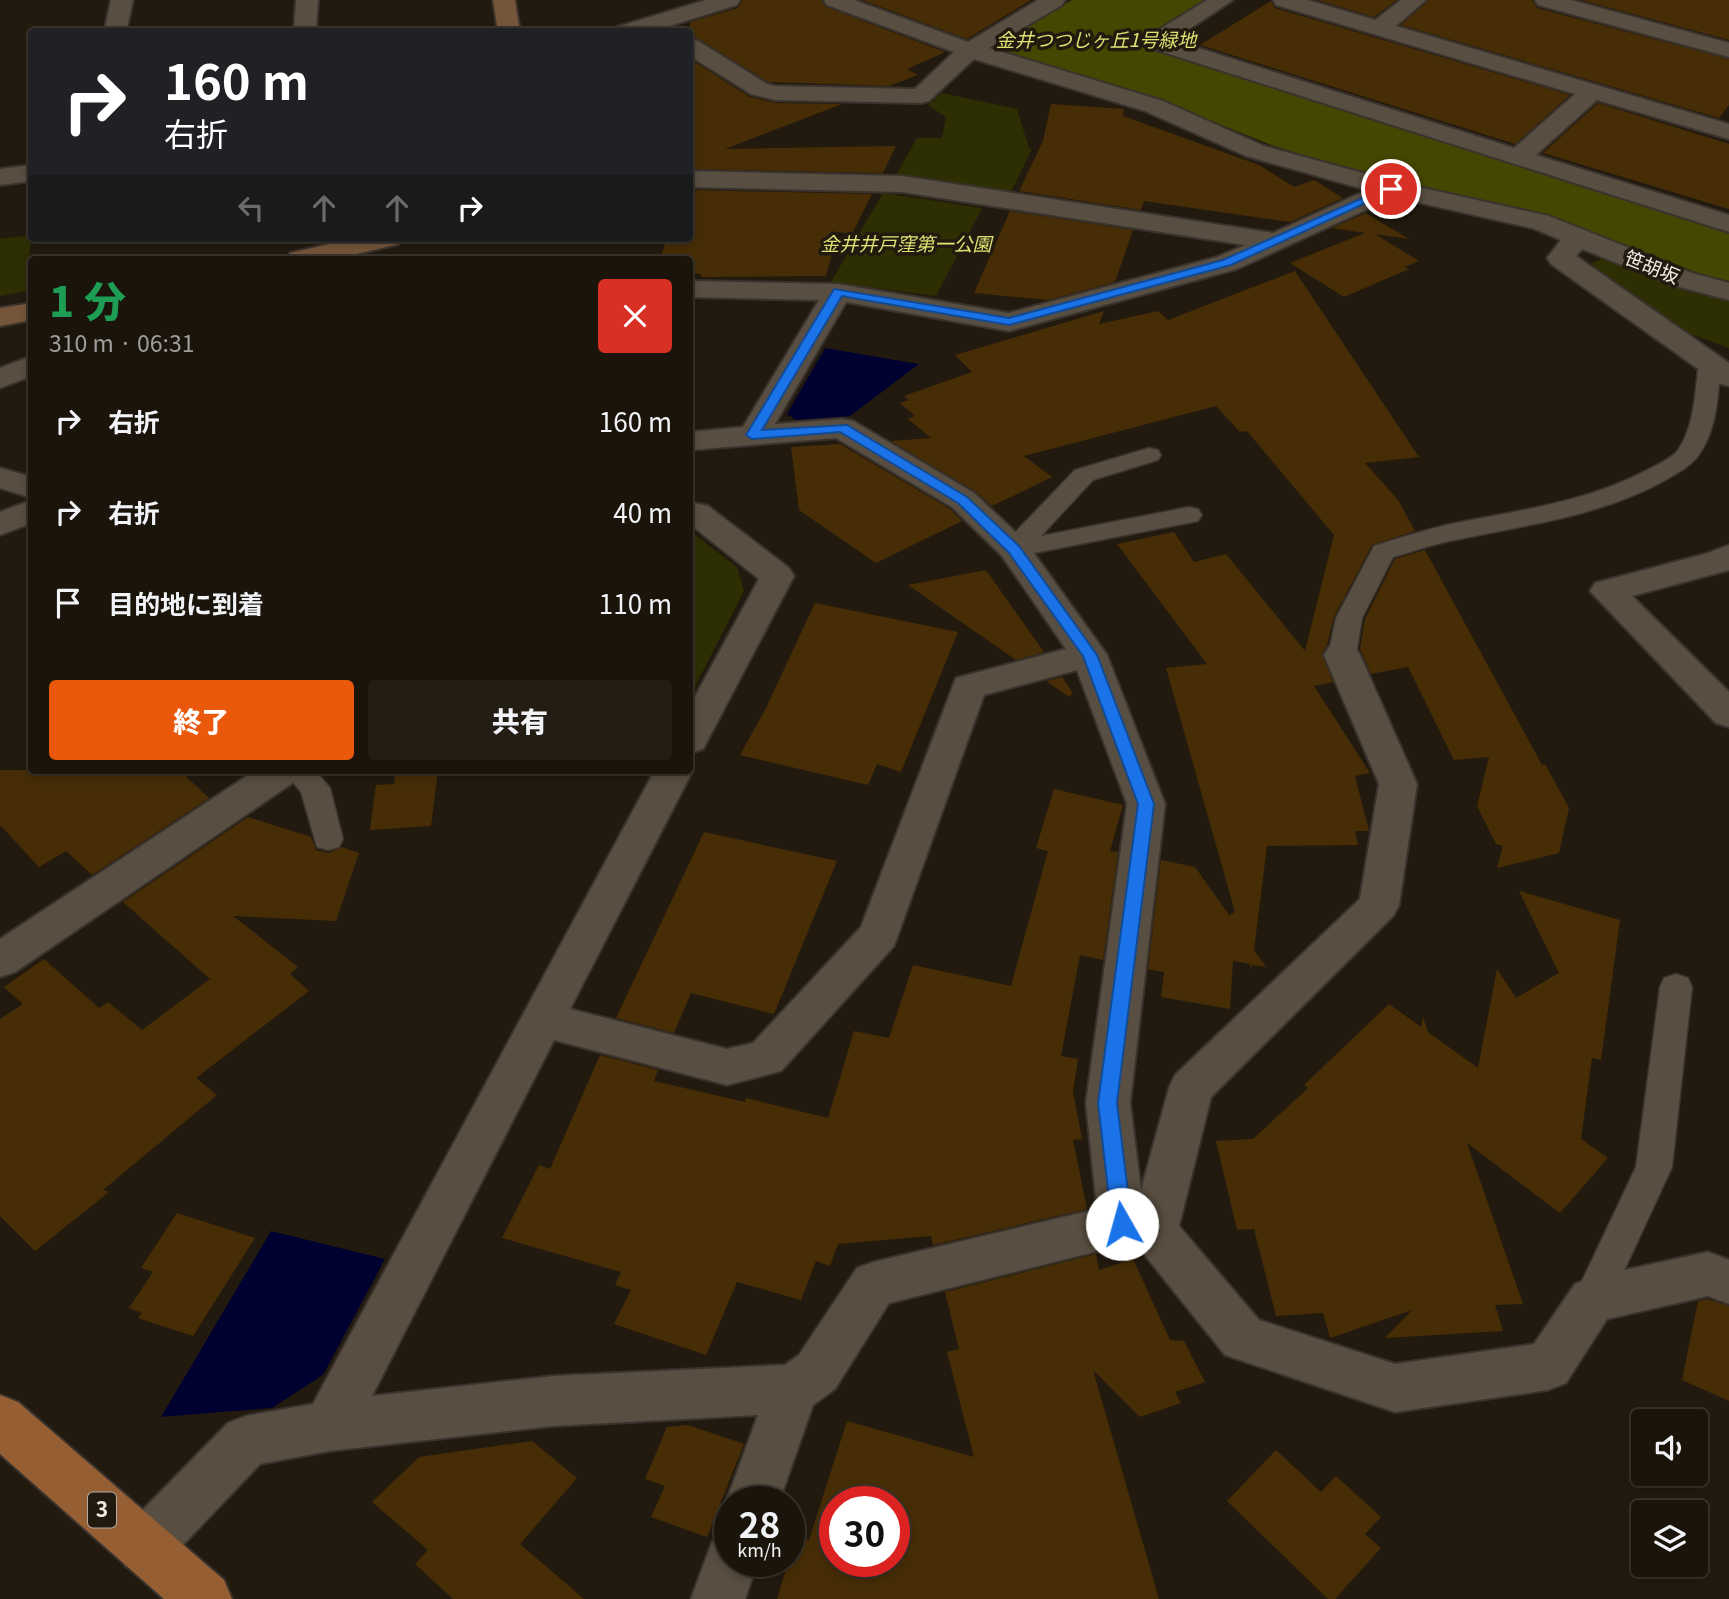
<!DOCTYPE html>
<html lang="ja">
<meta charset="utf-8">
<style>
:root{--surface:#1a140b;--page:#231d14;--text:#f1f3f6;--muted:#9f9e9d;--line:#38332c;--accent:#ea580c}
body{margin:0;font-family:Georgia,"Noto Sans JP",serif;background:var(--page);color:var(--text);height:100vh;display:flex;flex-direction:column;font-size:26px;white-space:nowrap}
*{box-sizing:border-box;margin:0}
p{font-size:23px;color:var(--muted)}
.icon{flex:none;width:38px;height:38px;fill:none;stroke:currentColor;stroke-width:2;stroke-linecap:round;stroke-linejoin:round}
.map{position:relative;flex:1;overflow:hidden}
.drawer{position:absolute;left:28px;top:256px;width:665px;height:518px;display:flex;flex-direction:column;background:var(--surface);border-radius:7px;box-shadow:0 4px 10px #0003,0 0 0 2px var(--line)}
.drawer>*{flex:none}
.top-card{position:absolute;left:28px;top:28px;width:665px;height:214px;border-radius:7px;box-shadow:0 4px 10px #0003,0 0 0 2px var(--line);background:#202124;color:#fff;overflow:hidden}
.tools{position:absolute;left:1631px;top:1409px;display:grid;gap:14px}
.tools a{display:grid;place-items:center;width:77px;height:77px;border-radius:7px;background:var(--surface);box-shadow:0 4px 10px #0003,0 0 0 2px var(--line);font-size:35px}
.speed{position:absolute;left:714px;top:1486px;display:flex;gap:14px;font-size:35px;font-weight:700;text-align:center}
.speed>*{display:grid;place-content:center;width:91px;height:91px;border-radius:50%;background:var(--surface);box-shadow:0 4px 10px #0003,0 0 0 2px var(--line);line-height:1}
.speed small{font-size:18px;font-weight:400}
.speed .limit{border:10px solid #d22;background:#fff;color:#111}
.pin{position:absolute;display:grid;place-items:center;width:60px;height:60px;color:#fff;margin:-30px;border:4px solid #fff;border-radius:50%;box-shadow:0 2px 7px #0007}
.me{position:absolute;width:77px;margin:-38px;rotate:353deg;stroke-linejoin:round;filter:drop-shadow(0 0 5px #0008)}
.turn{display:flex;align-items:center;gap:24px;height:147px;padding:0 21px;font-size:32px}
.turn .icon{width:91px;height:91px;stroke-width:2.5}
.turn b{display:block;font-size:49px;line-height:60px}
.lanes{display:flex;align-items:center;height:66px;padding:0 21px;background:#0003;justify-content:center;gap:35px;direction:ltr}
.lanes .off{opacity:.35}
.round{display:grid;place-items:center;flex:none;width:74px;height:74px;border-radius:7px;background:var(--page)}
.head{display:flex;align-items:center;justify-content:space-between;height:119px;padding:0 21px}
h1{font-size:42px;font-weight:800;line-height:52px;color:#1e9e55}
.primary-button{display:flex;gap:14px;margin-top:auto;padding:14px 21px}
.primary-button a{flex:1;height:80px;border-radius:7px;background:var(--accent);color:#fff;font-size:28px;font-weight:800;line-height:80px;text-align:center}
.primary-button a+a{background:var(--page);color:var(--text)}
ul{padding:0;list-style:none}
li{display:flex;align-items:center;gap:21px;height:91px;padding:0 21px}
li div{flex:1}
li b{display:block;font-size:26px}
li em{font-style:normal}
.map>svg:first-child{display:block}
</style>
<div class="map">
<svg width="1729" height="1599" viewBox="0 0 1729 1599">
<rect width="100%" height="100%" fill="#231a0f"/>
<path fill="#2d2e01" d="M942,93L1017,109L1029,148L1032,149L1010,194L895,177L917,138H942L946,117L928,105Z
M883,193L982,208L936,296L831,282Z
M31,235L27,291L0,296V239Z
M1604,258L1679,286L1729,301V348L1669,326L1584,266Z
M690,531L737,567L744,591L690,696Z"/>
<path fill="#454700" d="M1072,0H1205L1138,44L1729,233V281L1701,274L1539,212L1373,177L1271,145L1162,101L1024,61L999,47L1000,42Z"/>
<path fill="#000031" d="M825,348L919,364L850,416L796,420L787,414Z
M271,1231L385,1259L323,1375L272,1408L161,1417Z"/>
<path fill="#462d06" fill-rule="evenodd" d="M743,0H821L826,7L945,52L907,69L918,75L889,86L768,82L699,39L690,37V22L738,8Z
M862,0H1031L967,39Z
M1317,0H1397L1374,17Z
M1429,0H1532L1537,8L1729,59V105L1719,118L1401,25Z
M1581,0H1729V40Z
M1271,1L1275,8L1570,95L1515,144L1200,45Z
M690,59L750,97L775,103L842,104L725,149L896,146L883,173L690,169Z
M1598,103L1729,144V209L1543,153Z
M1051,104L1124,109L1123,116L1259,165L1294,187L1314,180L1343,198L1290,222L1144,201L1141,210L1019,191L1043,141Z
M690,190L872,194L852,234L838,232L826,276L701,277V274H690V259H660L667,238H690Z
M1010,211L1133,230L1115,282L1048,300L974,293Z
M1366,213L1409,239L1375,234L1419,261L1404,267L1409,269L1344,297L1290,263L1365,233L1332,228Z
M1295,271L1419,457L1365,463L1398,500L1415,531L1372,545L1334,617L1327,645L1322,654L1333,682L1314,686L1370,773L1355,776L1369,831H1355L1358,845L1267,846L1254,950L1266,967L1252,965L1251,971L1250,964L1233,961L1230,1009L1161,997L1164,972L1148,969L1161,860L1195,867L1229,915L1235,912L1166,668L1207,664L1117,544L1174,532L1194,562L1226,554L1305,651L1334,535L1247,431L1240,432L1216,406L1024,456L1052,477L992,506L975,491L891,441L931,438L908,419L915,416L900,403L909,400L904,396L972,372L955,355L1104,311L1099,324L1158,311L1168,320Z
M840,444L950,509L962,521L876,563L799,510L791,447Z
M1425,550L1542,765L1545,764L1569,808L1559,853L1497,868L1503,846L1496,844L1477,806L1489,757L1454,760L1408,667L1371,674L1360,649L1365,619L1395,559Z
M986,570L1044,652L1016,660L908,585Z
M815,603L958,632L901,772L877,764L868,785L740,755L765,710Z
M1062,677L1073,693L1069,697L1046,681Z
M0,770H179L209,798L92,875L66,851L39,867L0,825Z
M396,770H438L431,826L370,830L376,785L394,784Z
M1054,789L1123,805L1110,851L1118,852L1103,960L1080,955L1061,1056L1078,1059L1073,1092L1082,1139L1073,1140L1087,1209L933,1245L931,1236L838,1244L830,1266L816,1261L801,1300L737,1282L706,1355L614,1324L631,1290L615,1285L621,1272L502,1238L539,1165L550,1169L600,1055L658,1070L654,1081L745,1102L746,1098L828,1118L854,1031L889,1038L913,965L1011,986L1048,851L1036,848Z
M248,817L311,837L316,850L329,853L342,847L359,853L336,921L233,916L298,967L290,974L309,991L196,1078L217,1095L103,1190L109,1192L35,1251L0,1216V1019L23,1004L4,987L44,959L99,1008L108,1002L142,1030L210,979L123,902Z
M704,832L837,861L774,1014L691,993L674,1033L616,1018Z
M1519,891L1620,920L1601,1060L1592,1058L1581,1139L1608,1158L1560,1213L1467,1143L1523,1304L1495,1305L1503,1331L1385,1338L1412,1310L1330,1338L1323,1313L1276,1316L1254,1229L1237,1230L1216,1141L1253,1139L1308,1088L1304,1085L1389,1004L1421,1027L1423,1017L1428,1032L1478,1068L1497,969L1516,998L1559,973Z
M177,1213L255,1238L193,1336L138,1318L142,1313L129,1308L153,1272L141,1268Z
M1096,1254L1099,1270L1133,1259L1170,1340L1184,1341L1205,1382L1175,1392L1181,1403L1140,1417L1093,1370L1159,1599H777L796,1536L809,1540L847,1421L974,1457L947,1352L959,1349L945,1292ZM835,1502H894V1561H835Z
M1708,1299L1729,1306V1401L1682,1380L1698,1301Z
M688,1425L744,1444L707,1537L651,1517L665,1486L645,1479L667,1427Z
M532,1441L577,1478L520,1544L584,1599H453L415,1564L428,1550L372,1502L419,1457Z
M1276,1450L1321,1492L1336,1476L1381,1517L1365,1534L1381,1548L1335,1599H1328L1227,1501Z"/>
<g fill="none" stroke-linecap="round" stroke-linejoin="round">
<g stroke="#3a332d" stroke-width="3">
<path id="lane" d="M1710,355L1718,357L1721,362C1718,391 1718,424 1702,450C1693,466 1676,474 1660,483C1596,517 1525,525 1455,540C1434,544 1414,551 1393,557L1362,618L1356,655L1352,662L1342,664L1332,662L1328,655L1336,618L1374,546C1399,538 1425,530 1451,524C1519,510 1584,503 1647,470C1657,465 1671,459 1678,450C1695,426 1695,390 1699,362L1702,357Z
M1149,448L1158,450L1161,455L1158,460L1093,480L1041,536L1189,507L1198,509L1202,515L1198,521L1014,557L1005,555L1001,549L1005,543L1075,470Z
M283,770H315L330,788L343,839L339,847L328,850L317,847L301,792Z
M1676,974L1688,978L1692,987L1672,1167L1605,1312L1592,1317L1579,1312L1573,1300L1636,1167L1660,987L1664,978Z"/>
</g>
<g stroke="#3a332d" stroke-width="4">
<path id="street" d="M111,0H133L126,32H104Z
M296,0H318L316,32H294Z
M706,0H740L737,5L650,32H614L617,27Z
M824,0H854L968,42L1038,0H1065L1062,5L989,48L1163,101L1264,146L1396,182L1549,216L1692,273L1729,283V300L1672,285L1582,249L1576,256L1729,363V386L1718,383L1551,264L1547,258L1561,240L1532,228L1394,197L1237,269L1009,331L846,302L775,424L842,419L853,421L974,493L1026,542L1107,655L1165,804L1130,1103L1141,1190L1169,1088L1175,1075L1360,899L1379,784L1324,655L1329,647L1342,643L1355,647L1360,655L1417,784L1399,905L1393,916L1211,1097L1179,1226L1259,1320L1395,1364L1534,1344L1575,1284L1592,1277L1708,1252L1729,1260V1304L1708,1296L1607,1319L1566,1383L1548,1390L1395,1412L1243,1361L1225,1355L1140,1249L1122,1245L889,1303L835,1389L813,1405L779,1502H730V1512L726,1502L758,1415L553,1426L329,1451L260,1464L163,1566L144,1574L125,1566L117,1547L125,1528L228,1423L246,1416L313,1404L655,770H690V764L693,770L570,1009L727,1049L753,1043L861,927L956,678L1066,649L1002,556L952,507L836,438L690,450V432L743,427L819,300L690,297V281L838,284L1009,313L1217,257L1245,245L902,192L690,187V171L902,176L1273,233L1367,190L1246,156L1145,111L974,59L929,101L921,103L775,100L751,94L690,56V39L698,41L767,84L775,86L915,89L954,52L827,5ZM1077,670L1127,804L1086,1103L1097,1209L874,1262L857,1268L799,1355L785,1365L553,1376L372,1396L554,1040L727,1085L781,1071L894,946L984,695Z
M1207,0H1233L1173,40L1514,148L1575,94L1276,5L1273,0H1308L1375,20L1401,0H1426L1396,26L1729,124V139L1597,100L1536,155L1729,215V232L1147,47L1144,42L1147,37Z
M1535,0H1571L1729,43V57L1538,5Z
M32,165V181L0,185V169Z
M32,356V376L0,388V368Z
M0,468L32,477V498L0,488Z
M32,500V523L0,535V512Z
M690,502L708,506L789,568L794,576L703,749L690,753V706L759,579L690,524Z
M1729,545V570L1632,596L1729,692V727L1716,723L1590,591L1595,583L1705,554Z
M256,770H303L297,780L15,972L0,977V939Z
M730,1534V1561H758L745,1599H691L712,1542Z"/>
</g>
<g stroke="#3a332d" stroke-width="4">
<path id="secondary" d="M493,0H515L520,32H498Z
M355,238H402L399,244L335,259H286L290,253Z
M32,303V320L0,326V308Z"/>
</g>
<g stroke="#3a332d" stroke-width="4">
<path id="primary" d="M0,1395L18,1402L224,1580L232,1599H164L0,1454Z"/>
</g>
<use href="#lane" fill="#584e41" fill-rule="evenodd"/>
<use href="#street" fill="#584e41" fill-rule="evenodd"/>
<use href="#secondary" fill="#76563a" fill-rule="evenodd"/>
<use href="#primary" fill="#955f33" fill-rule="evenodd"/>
</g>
<path fill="#1a73e8" stroke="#114b97" stroke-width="2" d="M1387,187L1396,189L1231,265L1009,325L842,296L762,430L847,425L967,497L1019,546L1097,655L1154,804L1117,1103L1132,1224L1129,1230L1122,1233L1115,1230L1112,1224L1098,1103L1138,804L1083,656L1009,553L958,503L840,432L752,439L746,435L834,289L1009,318L1223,260Z"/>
<g text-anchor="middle" stroke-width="7" stroke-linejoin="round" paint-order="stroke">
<g font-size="19" font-style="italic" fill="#dce172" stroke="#231a0f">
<text x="1096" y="47">金井つつじヶ丘1号緑地</text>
<text x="906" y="251">金井井戸窪第一公園</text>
</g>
<g font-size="19" fill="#f0eae3" stroke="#231a0f">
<text transform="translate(1652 267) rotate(22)" y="7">笹胡坂</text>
</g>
<rect fill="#231a0f" stroke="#b2aca3" stroke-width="2" x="88" y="1492.5" width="28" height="35" rx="5"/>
<g font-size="21" font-weight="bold" fill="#f0eae3">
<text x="102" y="1517">3</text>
</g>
</g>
</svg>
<div class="tools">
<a><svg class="icon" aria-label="sound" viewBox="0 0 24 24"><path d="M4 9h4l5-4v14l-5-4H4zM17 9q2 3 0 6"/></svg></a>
<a><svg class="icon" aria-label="layers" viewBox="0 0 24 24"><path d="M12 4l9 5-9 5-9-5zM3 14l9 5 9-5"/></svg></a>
</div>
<div class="speed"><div>28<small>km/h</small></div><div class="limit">30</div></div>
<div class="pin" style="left:1391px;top:189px;background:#d93025"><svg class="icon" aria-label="arrive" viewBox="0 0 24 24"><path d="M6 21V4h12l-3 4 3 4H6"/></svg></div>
<svg class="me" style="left:1122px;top:1224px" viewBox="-20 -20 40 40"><circle r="19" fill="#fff"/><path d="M0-13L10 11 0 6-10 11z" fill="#1a73e8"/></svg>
<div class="top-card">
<div class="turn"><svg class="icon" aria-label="right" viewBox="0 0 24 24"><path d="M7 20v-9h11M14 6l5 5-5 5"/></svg><div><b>160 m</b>右折</div></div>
<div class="lanes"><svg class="icon off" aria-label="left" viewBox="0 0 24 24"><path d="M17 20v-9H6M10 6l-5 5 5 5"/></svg><svg class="icon off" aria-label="ahead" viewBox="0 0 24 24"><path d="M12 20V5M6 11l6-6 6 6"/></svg><svg class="icon off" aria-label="ahead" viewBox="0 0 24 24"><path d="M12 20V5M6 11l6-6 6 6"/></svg><svg class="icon" aria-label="right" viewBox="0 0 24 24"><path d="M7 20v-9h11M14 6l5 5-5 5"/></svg></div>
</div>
<section class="drawer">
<div class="head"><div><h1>1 分</h1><p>310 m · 06:31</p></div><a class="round" style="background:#d93025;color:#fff"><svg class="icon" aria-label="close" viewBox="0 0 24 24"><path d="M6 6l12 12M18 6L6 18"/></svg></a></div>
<ul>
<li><svg class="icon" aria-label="right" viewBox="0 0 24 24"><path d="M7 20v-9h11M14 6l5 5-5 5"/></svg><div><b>右折</b></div><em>160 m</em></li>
<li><svg class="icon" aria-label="right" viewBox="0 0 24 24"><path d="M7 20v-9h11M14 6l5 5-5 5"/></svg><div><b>右折</b></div><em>40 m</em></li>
<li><svg class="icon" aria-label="arrive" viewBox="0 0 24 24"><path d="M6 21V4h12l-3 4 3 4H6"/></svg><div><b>目的地に到着</b></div><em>110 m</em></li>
</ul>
<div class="primary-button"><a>終了</a><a>共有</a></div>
</section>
</div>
